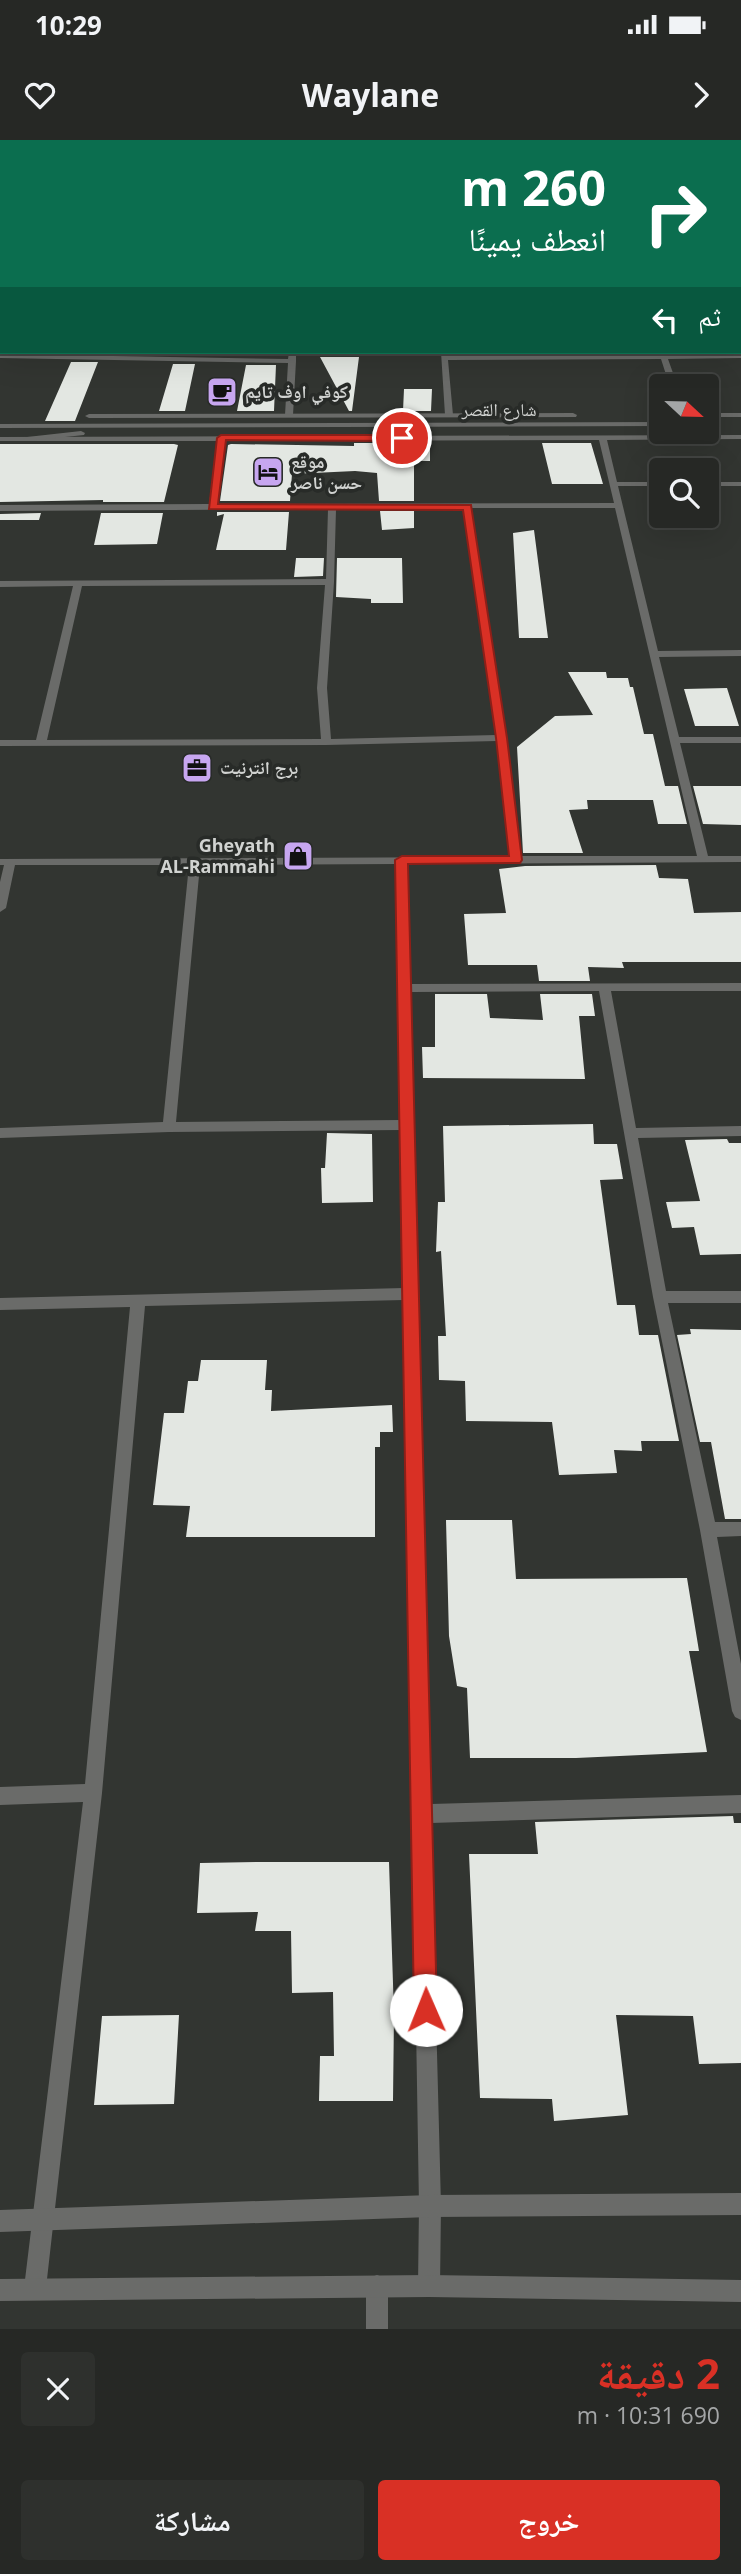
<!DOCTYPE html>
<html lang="ar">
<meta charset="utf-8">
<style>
:root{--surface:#262825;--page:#2e302d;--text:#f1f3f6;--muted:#a4a6a7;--line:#424442;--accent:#d93025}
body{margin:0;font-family:"Open Sans","Noto Naskh Arabic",sans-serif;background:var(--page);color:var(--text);direction:rtl;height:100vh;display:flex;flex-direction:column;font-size:26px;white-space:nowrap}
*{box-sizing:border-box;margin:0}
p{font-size:23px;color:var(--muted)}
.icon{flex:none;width:38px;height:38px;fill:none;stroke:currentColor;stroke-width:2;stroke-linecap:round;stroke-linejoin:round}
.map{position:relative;height:2189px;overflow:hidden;direction:ltr}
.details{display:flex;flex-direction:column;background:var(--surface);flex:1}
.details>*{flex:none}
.hud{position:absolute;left:0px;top:0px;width:742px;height:214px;box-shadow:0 7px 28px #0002,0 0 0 2px var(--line);direction:rtl;background:#0b6e4f;color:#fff;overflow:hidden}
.needle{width:46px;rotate:112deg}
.tools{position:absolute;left:649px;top:234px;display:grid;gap:14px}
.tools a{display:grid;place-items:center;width:70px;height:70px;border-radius:7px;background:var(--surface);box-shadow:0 7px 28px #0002,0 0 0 2px var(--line);font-size:35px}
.pin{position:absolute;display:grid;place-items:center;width:60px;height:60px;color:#fff;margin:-30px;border:4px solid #fff;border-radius:50%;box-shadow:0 2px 7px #0007}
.me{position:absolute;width:77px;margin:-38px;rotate:359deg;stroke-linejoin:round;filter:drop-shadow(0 0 5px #0008)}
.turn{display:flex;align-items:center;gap:24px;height:147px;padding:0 21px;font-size:32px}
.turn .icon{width:91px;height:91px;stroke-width:2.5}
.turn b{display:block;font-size:49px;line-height:60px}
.then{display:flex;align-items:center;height:66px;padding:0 21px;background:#0003;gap:14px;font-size:26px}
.round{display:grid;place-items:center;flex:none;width:74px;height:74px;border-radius:7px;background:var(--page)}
.headline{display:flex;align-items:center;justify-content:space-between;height:119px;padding:0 21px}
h1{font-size:42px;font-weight:700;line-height:52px;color:var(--accent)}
.button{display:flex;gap:14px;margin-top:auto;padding:14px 21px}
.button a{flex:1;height:80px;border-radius:7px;background:var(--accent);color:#fff;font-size:28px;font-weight:700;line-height:80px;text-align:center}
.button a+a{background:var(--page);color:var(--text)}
.status{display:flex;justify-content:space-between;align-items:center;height:49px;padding:0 35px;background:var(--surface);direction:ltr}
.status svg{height:19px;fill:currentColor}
header{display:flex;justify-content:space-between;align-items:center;height:91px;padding:0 21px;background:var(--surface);font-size:32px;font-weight:700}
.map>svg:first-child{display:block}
</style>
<div class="status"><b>10:29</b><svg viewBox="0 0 49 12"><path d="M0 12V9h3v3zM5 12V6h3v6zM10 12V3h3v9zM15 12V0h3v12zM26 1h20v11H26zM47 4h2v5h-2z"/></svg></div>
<header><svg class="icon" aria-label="forward" viewBox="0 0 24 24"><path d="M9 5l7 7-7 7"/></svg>Waylane<svg class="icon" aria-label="heart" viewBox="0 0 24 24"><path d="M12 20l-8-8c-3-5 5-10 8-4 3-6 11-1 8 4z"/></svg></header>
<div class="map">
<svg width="741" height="2189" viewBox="0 0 741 2189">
<rect width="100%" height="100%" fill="#323531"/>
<path fill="#e3e7e2" d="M320,217H359L352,271H349Z
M71,222H98L75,281H45Z
M173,224H195L185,271H159Z
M246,225H276L274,271H237Z
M404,249H432L431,271H403Z
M354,303H430V321H414V361H379L377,333L355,331L292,334L290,361H220L228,305L231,304L354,306Z
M542,303H591L603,344H552Z
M0,304H174L178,305L164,362H103V360L0,362Z
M380,371H414V388L382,390Z
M217,372H289L286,410H216L224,374L217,376Z
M41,373L39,380H0V374Z
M101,373H163L157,404L94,405Z
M534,390L548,498H519L513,393Z
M296,418H324L323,436L294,437Z
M337,418H402L403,463H371V459L336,457Z
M568,532H606L607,538H628L630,547H633L644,594H653L665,646H678L687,684H658L653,660H587L588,669L569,670L583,713H523L517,607L555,576L593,575Z
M727,548L739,586H695L684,549Z
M693,646H741V685L703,684Z
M656,725L659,738L688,739L694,773L741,772V822H622L624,828L588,827L590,841H539L537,825H468L464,774L506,773L499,729L525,726Z
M435,854H487L490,878L543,880L540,854H592L595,876H579L585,939L423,938L422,907H435Z
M593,984L594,1004H617L623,1039L600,1040L617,1165H635L639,1195H658L679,1301H641L642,1311L614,1310L617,1333L559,1335L552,1282L466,1281L465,1241L439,1240L438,1196H446L441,1111L436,1112L438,1062H445L443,986Z
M327,993L372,994L373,1062L322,1063L321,1028H325Z
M727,999L729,1003H741V1114L700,1115L694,1087L672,1088L666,1062L700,1061L685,1000Z
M690,1189L741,1190V1379H725L711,1302H700L677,1195L691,1194Z
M201,1220H267L265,1250H272L271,1271L392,1265L393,1292H380V1307H375V1397H186L190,1366L153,1365L164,1273H184L188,1241H198Z
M446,1380H512L516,1439L687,1438L699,1511H689L707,1612L576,1618H470L467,1548L457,1546L449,1496Z
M733,1676L734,1683H741V1923L699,1924L693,1876L616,1875L628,1975L554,1981L552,1959L480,1958L469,1714H538L535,1682Z
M260,1722H389L394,1874L393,1961H319L320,1916H334L333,1852L292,1853L291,1791H255L258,1772L197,1773L200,1723Z
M179,1875L174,1964L94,1965L102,1876Z"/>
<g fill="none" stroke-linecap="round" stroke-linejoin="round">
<path fill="#6a6b69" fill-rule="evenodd" d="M740,12H741V16H740Z
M0,15H2V19H0Z
M740,52H741V56H740Z
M0,53H2V57H0Z
M740,91H741V95H740Z
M0,94H2V98H0Z
M740,156H741V161H740Z
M0,170H2V174H0Z
M289,212L296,213V221L293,275L289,277L285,275L288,223L0,218V214L288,219Z
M441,212H447L448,216L741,214V218L668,219L678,247H670L661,219L448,220L453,275L449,277L445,275Z
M741,295V299L607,300L617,342H662V346H618L658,511L741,510V516L659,517L679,597H741V603H680L708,716H741V722L408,724L411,844L741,843V851H611L636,988L741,986V996L638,998L666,1151H741V1163H668L715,1382H741V1396L717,1397L741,1524V1580L735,1577L732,1571L700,1390L653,1157L599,851L411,852L431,1664L741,1655V1673L431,1683L441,2066L440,2146L437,2154L429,2157L421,2154L418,2146L419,2066L404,1160L145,1166L102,1653L46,2148L43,2156L35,2159L27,2156L24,2148L83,1662L0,1665V1647L85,1644L130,1167L0,1170V1158L404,1148L401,990L169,992L0,998V988L163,982L189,725H15L6,768L0,772V742L4,725H0V719L509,717L497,601L326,605L0,606V600H36L73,446L0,447V441L326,439L328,369L0,371V365L209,364L217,301H0V297ZM599,300L614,363L217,364L225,301ZM463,368L496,595L331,599L327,548L334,442L336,369ZM471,368H615L697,716H520L507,598ZM325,445L317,548L321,599L47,600L82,446ZM397,724L401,980L176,982L200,725Z
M707,342H741V346H707Z
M377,2135L385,2138L388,2146V2189H366V2146L369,2138Z"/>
<path fill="#6a6b69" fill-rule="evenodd" d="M573,273L577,275L576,277L89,278L85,276L89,274Z
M707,273H741V277H707Z
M662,282V286L0,288V284Z
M81,291L85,293L84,295L27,301L23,299L27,297Z
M741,2053V2075L430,2077L0,2092V2070L430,2055Z
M429,2135L741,2140V2162L429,2157L0,2161V2139Z"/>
</g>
<path fill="#d93025" stroke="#8d1f18" stroke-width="2" d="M221,295H402L406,298L402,301L226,300L218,364L471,365L507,598L522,720L520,723L408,724L437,1870L434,1878L426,1881L418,1878L414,1870L395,720L402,716H509L496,598L463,370L209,369L217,298Z"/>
<defs>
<g id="cafe-square" transform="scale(1.575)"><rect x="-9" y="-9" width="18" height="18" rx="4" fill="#c7a6f0" stroke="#282b28"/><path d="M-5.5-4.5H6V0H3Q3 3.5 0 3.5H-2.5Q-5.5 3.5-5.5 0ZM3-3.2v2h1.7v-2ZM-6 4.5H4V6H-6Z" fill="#111"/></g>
<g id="hotel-square" transform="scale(1.575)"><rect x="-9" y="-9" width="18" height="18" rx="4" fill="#c7a6f0" stroke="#282b28"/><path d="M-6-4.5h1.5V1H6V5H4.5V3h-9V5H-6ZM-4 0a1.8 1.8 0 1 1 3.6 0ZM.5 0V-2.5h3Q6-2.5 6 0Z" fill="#111"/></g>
<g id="office-square" transform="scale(1.575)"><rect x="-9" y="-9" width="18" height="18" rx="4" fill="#c7a6f0" stroke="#282b28"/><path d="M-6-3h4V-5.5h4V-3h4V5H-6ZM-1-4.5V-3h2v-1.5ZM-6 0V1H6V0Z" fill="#111"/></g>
<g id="shop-square" transform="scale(1.575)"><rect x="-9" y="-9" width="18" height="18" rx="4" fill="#c7a6f0" stroke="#282b28"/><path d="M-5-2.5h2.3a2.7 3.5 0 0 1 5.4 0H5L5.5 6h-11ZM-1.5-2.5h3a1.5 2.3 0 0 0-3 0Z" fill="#111"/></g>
</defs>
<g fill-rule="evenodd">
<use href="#cafe-square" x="222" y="252"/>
<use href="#hotel-square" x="268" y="332"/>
<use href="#office-square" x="197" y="628"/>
<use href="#shop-square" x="298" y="716"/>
</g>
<g text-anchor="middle" stroke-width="7" stroke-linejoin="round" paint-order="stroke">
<g font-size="18" font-weight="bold" fill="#d1d3d1" stroke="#282b28" text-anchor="start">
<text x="245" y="258">كوفي اوف تايم</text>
<text x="291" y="328">موقع<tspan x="291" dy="21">حسن ناصر</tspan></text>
<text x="220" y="634">برج انترنيت</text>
<text x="275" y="712" text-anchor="end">Gheyath<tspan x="275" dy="21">AL-Rammahi</tspan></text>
</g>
<g font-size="18" fill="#d1d3d1" stroke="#282b28">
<text x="499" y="276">شارع القصر</text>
</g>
</g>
</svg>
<div class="tools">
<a><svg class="needle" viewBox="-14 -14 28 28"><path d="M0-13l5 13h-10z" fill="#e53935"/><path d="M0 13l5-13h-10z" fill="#a4a6a7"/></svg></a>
<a><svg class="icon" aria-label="search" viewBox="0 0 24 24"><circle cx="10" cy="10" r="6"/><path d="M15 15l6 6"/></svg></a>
</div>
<div class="pin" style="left:402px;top:298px;background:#d93025"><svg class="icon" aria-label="arrive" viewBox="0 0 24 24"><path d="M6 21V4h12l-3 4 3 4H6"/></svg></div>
<svg class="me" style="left:426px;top:1870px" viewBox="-20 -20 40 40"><circle r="19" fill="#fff"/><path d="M0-13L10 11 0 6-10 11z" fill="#d93025"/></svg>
<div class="hud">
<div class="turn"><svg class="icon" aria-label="right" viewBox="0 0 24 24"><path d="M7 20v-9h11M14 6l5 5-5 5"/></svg><div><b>260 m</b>انعطف يمينًا</div></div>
<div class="then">ثم<svg class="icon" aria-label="left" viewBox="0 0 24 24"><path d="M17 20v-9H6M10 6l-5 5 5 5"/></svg></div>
</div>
</div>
<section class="details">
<div class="headline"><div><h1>2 دقيقة</h1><p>690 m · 10:31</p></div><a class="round"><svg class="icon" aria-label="close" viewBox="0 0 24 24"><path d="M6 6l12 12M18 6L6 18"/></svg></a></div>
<div class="button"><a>خروج</a><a>مشاركة</a></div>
</section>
